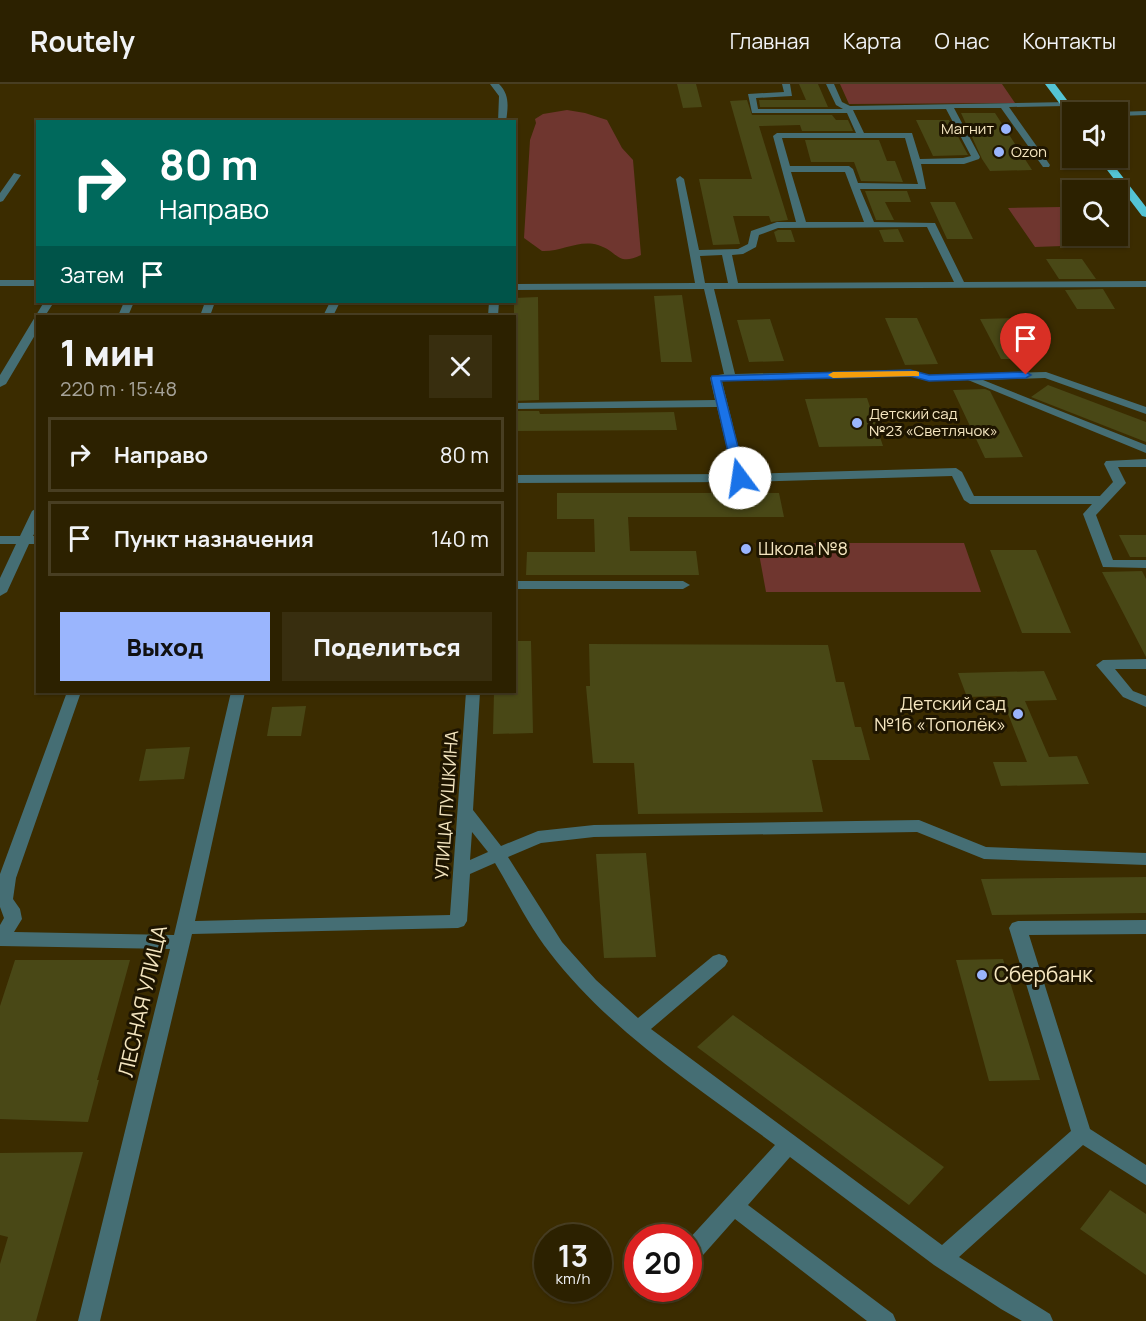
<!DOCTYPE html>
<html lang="ru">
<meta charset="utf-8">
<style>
:root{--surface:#2c2100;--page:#382e0f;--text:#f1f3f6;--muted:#a6a399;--line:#483e22;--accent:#9ab5fd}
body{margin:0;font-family:Manrope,sans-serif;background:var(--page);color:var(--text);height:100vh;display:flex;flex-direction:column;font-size:22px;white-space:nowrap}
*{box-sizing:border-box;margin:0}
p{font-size:20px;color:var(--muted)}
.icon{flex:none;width:33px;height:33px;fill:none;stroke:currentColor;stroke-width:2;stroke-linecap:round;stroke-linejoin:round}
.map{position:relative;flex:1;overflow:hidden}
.panel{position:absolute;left:36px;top:231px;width:480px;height:378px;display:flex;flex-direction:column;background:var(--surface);border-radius:0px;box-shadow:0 2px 4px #0004,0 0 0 2px var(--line)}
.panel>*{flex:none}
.hud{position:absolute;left:36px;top:36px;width:480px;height:183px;border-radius:0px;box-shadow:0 2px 4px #0004,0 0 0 2px var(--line);background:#00695c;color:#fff;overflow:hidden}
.tools{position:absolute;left:1062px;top:18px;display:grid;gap:12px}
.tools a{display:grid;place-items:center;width:66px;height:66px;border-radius:0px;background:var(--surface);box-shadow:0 2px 4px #0004,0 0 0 2px var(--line);font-size:30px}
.speed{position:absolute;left:534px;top:1140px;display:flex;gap:12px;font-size:30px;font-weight:700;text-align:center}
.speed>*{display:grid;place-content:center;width:78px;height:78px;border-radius:50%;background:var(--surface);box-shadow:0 2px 4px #0004,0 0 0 2px var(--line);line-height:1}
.speed small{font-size:15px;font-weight:400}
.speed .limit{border:9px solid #d22;background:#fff;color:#111}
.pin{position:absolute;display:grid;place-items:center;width:51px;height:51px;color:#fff;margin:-62px -26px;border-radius:50% 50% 50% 0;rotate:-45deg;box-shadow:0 0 6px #0007}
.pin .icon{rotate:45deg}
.me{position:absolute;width:66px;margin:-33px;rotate:346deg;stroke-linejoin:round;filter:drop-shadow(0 0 4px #0008)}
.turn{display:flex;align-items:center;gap:21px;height:126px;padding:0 24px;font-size:27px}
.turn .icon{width:78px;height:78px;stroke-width:2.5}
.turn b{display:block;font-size:42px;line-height:51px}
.then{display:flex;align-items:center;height:57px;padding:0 24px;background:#0003;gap:12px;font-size:22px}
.round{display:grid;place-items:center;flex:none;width:63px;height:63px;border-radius:0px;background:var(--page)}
.headline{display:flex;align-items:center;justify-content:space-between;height:102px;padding:0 24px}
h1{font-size:36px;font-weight:800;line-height:45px}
.primary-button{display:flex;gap:12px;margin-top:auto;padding:12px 24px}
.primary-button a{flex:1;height:69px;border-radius:0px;background:var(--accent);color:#111;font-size:24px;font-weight:800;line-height:69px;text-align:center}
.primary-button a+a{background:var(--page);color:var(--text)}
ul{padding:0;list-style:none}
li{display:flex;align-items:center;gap:18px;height:75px;margin:0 12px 9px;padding:0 12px;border:3px solid var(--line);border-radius:0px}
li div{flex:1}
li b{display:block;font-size:22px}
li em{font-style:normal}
header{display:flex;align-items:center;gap:36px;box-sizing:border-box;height:84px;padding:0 30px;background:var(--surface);border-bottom:2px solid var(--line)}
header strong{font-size:28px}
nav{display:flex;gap:33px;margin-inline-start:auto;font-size:21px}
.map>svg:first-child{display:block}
</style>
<header>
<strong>Routely</strong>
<nav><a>Главная</a><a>Карта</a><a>О нас</a><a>Контакты</a></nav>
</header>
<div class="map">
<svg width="1146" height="1237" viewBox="0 0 1146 1237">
<rect width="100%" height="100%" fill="#3b2c00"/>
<path fill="#6f362f" d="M840,0H1002L1015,19L849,20Z
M567,26L585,29L607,36L622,64L633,76L641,171C617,183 618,167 598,161C579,155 561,168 542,167L524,154L530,56L536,39L535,35L543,30Z
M1061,123L1072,138V152H1083L1090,161L1035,163L1008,124Z
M757,459H964L981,508H766Z"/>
<path fill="#494816" d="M677,0H696L702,23L683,24Z
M799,0H818L828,23H760L759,16H806Z
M747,16L752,31H832L836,36H848L853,47H802L800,41L759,42L788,136L771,138L769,132H733L740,160L713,161L699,95H752L730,17Z
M961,29H995L1032,86L990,87L982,75Z
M916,36H949L968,71L933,72Z
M805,56H879L887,77H895L903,98L861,97L854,78H811Z
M865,107H907L911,118H885L894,136H876Z
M930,118H955L973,155H947Z
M898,145L904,158H884L879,146Z
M778,146H791L795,158H777L774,148Z
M1046,175H1082L1096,195H1059Z
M1103,205L1115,225H1077L1065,206Z
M682,211L692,278H661L654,212Z
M538,213L539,316L514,317V214Z
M885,234H917L938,280L905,281Z
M1019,234L1041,275H1001L980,235Z
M770,235L784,277L749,278L737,236Z
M1048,301L1146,338V358L1031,313Z
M985,305L990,307L1023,373L985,374L953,306Z
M867,314L883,362L819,363L805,315Z
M514,327H539L540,330L674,328L677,346L514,347Z
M557,409H779L784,433H628L630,467H696L699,491H526L527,468H595L594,435H557Z
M1119,451H1146V473H1130Z
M990,466H1036L1071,549H1022Z
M1142,487L1146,495V573L1102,488Z
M514,557H531L533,649L493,650L494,608H514Z
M589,560L828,561L836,598H844L855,643H861L870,676H812L823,728L638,730L634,679H593L586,602H590Z
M1044,587L1057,616L1025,617L1049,673L1077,672L1089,700L1001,702L993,678H1027L1001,612L967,613L958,589Z
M306,622L301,652H267L272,623Z
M190,663L184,695L139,697L146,665Z
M646,769L656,873L604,874L596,770Z
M1146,793V829L992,831L981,795Z
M1003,875L1040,996L989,997L956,876Z
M15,876H130L97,996H99L88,1038L0,1035V922Z
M733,931L944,1083L909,1121L697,963Z
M83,1068L36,1237H0V1180L8,1153L0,1151V1069Z
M1110,1106L1146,1130V1191L1080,1145Z"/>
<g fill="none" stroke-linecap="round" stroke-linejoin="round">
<path fill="#456e74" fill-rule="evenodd" d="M490,0H499C510,11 508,23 506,38H498L499,12Z
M782,0H790L792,12L756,14L758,25H843L836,21L826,0H834L842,18L850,22L1068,18L1069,20L1065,22L1009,23L1050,81L1049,83H1043L1001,24H954L980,73L979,75L964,80H921L926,105H860L874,138L935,139L964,198L1146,197V203L714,205L735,290L910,286L929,291L1046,288L1146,323V330L1045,294L983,296L1146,361V369L968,296L929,297L910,292L722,297L745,390L956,384L962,388L974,412H1100L1113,398L1104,380L1106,377L1146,375V383H1118L1126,399L1096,431L1113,476H1146V484L1103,483L1083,430L1092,420H970L964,416L952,392L740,398L514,399V391L733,390L717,323L514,325V319L715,316L710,294L712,292L724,290L704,205L514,206V200L695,199L676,95L680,92L684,95L699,166L738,165L748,160L751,147L777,138H796L773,52L777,49H856L847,29H752L748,10L784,8ZM946,25L971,72L963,74L920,75L912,49H864L853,26ZM782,54H905L918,100L858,99L853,85L849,82H790ZM791,88H845L864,138H806ZM927,143L954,198L738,199L732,171L743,170L756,163L759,151L778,144ZM722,171L728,199H705L700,172Z
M1146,27V31L1118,32V28H1115Z
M14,89L21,91L3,117L0,118V109Z
M0,196H38V202H0Z
M44,218H54L45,232H38V246L6,300L0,303V291Z
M124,218H134L128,232H118Z
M205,218H215L210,232H200Z
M330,218H340L333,232H323Z
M489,218H499L498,232H488Z
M38,423V442L33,452H38V460H29L7,508L0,512V494L16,460H0V452H20L32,427Z
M514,497H683L690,501L683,505H514Z
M1146,575V585H1115L1133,607L1146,612V623L1123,613L1096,581L1103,576Z
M67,608H81L16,794L13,815L20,825L22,835L14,848L174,851L231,608H245L195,837L450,831L466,608H480L473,726L501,762L538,747L594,741L919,736L986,763L1146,769V781L984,775L917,748L594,753L541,759L508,773L562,858L596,896L638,934L713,872L719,870L725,872L728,877L725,882L651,945L942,1161L1071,1047L1009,844L1012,839L1018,837L1146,836V850L1029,851L1090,1045L1146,1081V1101L1083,1061L959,1173L1050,1230L1053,1237H1022L1001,1225L934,1181L790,1073L748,1121L893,1230L896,1237H867L735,1135L696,1179L688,1182V1156L775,1061C697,1003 610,947 550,869C528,841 513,809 495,779L470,790L467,837L464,842L458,844L192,850L100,1237H78L170,865L0,862V841L4,834L0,823V790ZM472,748L488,768L470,776Z"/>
<path fill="#54c4d4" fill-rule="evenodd" d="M1045,0H1055L1076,28H1072V33L1069,32Z
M1098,74H1108L1146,123V133L1142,132Z"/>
</g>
<path fill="#1a73e8" stroke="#114b97" stroke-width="1.5" d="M910,286L929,291L1026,288L1031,291L1026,294L929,297L910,292L721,297L746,394L740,397L734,394L711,294L712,292Z"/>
<path fill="#f59e0b" d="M916,287L919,288V292L833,294L828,291L833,288Z"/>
<g fill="#9ab5fd" stroke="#1e1500" stroke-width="2">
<circle cx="1006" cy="45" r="6"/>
<circle cx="999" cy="68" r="6"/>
<circle cx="857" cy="339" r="6"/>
<circle cx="746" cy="465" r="6"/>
<circle cx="1018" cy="630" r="6"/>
<circle cx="982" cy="891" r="6"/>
</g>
<g text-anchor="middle" stroke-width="6" stroke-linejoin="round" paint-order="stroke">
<g font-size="15" fill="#f5e6c0" stroke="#1e1500" text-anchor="start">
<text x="994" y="50" text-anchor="end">Магнит</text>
<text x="1011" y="73">Ozon</text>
<text x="869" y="335">Детский сад<tspan x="869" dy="17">№23 «Светлячок»</tspan></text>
</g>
<g font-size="18" fill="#f5e6c0" stroke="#1e1500" text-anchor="start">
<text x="758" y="471">Школа №8</text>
<text x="1006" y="626" text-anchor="end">Детский сад<tspan x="1006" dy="21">№16 «Тополёк»</tspan></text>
</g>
<g font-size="18" fill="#f5e6c0" stroke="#1e1500">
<text transform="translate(447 721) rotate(-86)" y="6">УЛИЦА ПУШКИНА</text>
</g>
<g font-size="21" fill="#f5e6c0" stroke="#1e1500" text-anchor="start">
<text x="994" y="898">Сбербанк</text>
</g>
<g font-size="21" fill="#f5e6c0" stroke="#1e1500">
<text transform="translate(143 917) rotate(-77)" y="7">ЛЕСНАЯ УЛИЦА</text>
</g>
</g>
</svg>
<div class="tools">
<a><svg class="icon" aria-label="sound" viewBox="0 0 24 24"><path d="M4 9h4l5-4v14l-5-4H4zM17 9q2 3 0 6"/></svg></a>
<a><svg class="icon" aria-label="search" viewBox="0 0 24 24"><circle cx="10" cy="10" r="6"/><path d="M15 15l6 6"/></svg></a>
</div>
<div class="speed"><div>13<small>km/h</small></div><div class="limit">20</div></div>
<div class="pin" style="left:1026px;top:291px;background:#d93025"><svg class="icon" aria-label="arrive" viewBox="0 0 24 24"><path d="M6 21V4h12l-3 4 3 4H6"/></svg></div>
<svg class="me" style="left:740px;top:394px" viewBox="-20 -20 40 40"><circle r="19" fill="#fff"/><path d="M0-13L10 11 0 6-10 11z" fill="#1a73e8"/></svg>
<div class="hud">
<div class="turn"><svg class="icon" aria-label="right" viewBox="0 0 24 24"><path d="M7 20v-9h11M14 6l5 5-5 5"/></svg><div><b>80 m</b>Направо</div></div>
<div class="then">Затем<svg class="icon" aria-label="arrive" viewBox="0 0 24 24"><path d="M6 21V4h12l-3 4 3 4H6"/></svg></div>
</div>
<section class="panel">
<div class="headline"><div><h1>1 мин</h1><p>220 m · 15:48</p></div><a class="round"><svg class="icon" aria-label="close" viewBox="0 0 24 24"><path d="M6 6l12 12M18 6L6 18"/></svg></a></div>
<ul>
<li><svg class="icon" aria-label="right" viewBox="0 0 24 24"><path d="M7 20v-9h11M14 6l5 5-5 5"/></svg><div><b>Направо</b></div><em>80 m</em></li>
<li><svg class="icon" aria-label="arrive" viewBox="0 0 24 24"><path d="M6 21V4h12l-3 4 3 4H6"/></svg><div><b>Пункт назначения</b></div><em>140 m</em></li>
</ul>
<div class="primary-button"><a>Выход</a><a>Поделиться</a></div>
</section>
</div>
